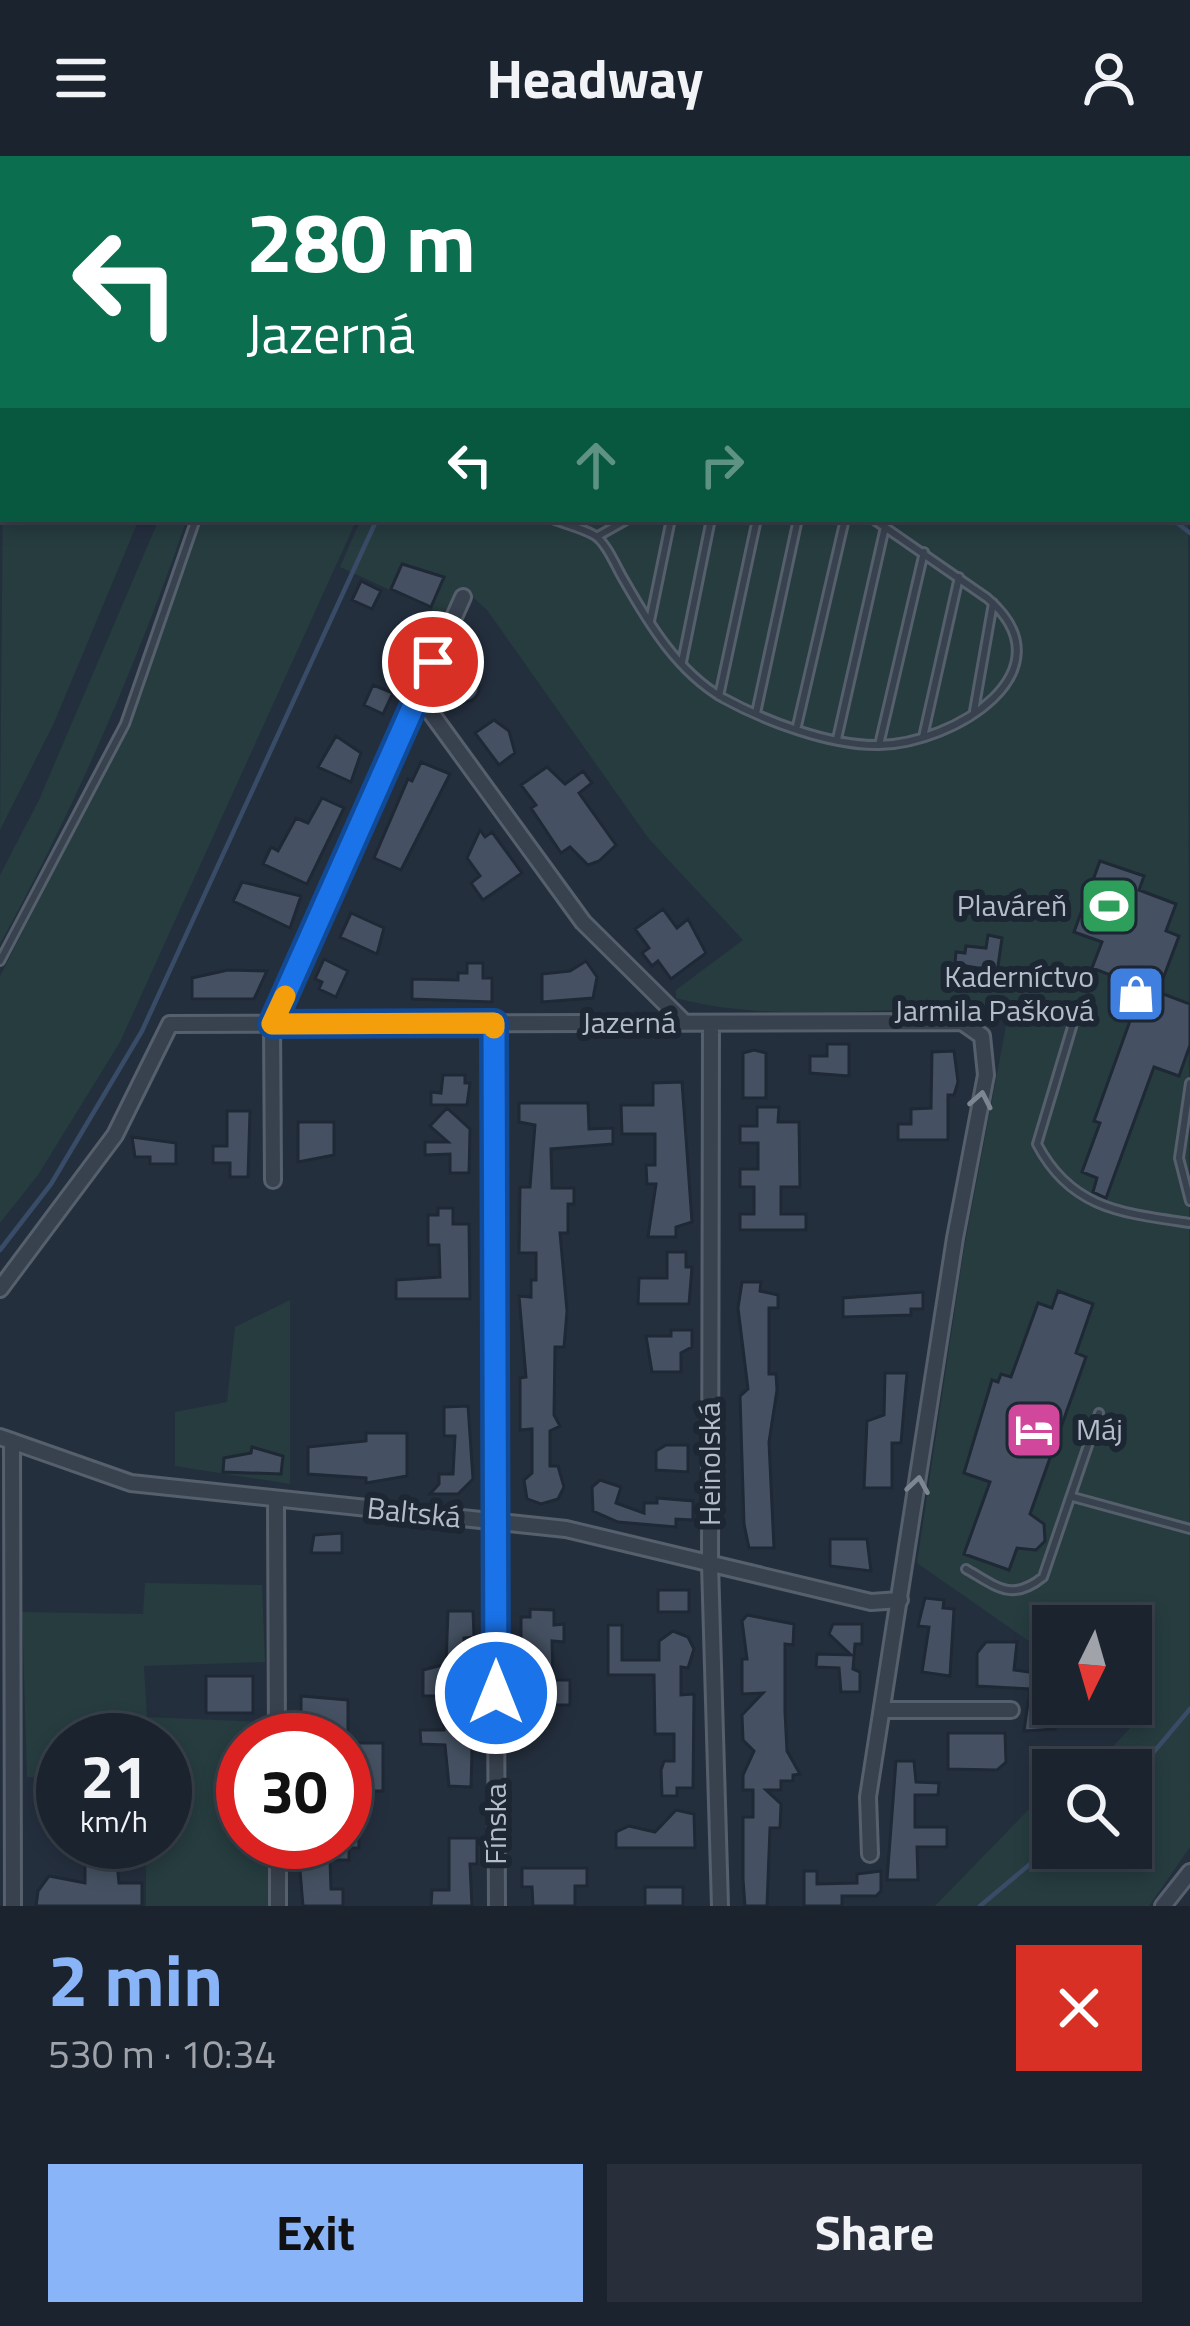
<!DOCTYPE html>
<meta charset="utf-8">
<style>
:root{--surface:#1b232e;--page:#282f3a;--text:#f1f3f6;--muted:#a0a4aa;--line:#39404a;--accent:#8ab4f8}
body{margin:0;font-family:"Titillium Web",sans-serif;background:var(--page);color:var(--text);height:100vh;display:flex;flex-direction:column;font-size:45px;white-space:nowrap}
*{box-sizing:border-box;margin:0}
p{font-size:39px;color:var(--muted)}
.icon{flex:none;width:66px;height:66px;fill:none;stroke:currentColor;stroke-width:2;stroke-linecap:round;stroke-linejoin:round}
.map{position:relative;height:1750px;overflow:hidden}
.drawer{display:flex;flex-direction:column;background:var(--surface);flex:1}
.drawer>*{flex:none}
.hud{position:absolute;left:0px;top:0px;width:1191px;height:366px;box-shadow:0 6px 18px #0003,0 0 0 3px var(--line);background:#0b6e4f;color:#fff;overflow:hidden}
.needle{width:78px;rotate:185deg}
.fabs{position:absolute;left:1032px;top:1449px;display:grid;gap:24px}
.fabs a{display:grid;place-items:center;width:120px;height:120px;border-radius:0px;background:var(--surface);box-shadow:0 6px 18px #0003,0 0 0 3px var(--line);font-size:60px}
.speed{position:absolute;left:36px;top:1557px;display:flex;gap:24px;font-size:60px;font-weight:700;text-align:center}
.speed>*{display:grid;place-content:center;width:156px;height:156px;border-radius:50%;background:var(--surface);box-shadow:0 6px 18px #0003,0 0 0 3px var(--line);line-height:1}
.speed small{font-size:30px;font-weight:400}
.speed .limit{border:18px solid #d22;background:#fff;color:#111}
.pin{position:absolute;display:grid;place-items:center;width:102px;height:102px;color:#fff;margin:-51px;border:6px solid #fff;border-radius:50%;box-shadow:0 3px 12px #0007}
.me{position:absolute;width:132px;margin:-66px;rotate:0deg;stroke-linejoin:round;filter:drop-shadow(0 0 9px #0008)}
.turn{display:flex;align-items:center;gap:42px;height:252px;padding:0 48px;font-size:54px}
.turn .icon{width:156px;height:156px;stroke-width:2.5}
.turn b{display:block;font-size:84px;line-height:102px}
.lanes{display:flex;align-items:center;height:114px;padding:0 48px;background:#0003;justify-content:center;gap:60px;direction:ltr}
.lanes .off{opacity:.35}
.round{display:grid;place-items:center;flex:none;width:126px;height:126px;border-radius:0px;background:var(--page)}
.headline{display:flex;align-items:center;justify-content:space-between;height:204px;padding:0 48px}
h1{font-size:72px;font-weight:700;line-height:90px;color:var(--accent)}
.primary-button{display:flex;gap:24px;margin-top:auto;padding:24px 48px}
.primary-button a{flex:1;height:138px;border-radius:0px;background:var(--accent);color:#111;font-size:48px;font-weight:700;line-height:138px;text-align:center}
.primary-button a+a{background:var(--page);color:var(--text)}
header{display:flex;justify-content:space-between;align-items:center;height:156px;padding:0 48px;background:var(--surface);font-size:54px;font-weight:700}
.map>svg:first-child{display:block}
</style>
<header><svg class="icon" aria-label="menu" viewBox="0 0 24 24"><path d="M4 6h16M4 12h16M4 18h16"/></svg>Headway<svg class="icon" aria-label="person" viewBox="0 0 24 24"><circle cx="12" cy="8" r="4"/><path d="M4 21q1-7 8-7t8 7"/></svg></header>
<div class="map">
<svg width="1190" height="1750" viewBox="0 0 1190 1750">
<rect width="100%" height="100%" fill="#242f3e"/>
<path fill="#263c3f" d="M1188,292L1190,1691L1149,1750H935L1032,1650L1048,1660L1053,1655V1692H1131V1614H1091L1131,1571L1105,1548H1131V1470H1053V1502L917,1407L964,1092L1007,865C962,848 918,854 870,855C805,857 739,859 676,842V834L743,784L649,683L487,454L464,433L442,458L340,411L361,363H1188Z
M3,322V363H139L54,567L0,674Z
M159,363H187C136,511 75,651 0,788V719L39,644Z
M202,363H357L120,886L38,1019L0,1067V820L128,571Z
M290,1144V1328L175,1310V1256L227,1246L235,1171Z
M145,1427L262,1429L265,1506L144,1510L147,1561L264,1566V1584H243V1686H268L270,1750H146V1686H165V1584H63V1621H27L22,1456L143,1458Z"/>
<path fill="#394c67" d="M0,0H148L3,3L0,329Z"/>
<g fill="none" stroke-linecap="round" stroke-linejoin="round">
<path stroke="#394c67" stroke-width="4.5" d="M887,0L888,3
M1172,363L1190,377
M1188,363L1190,361
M0,1094L51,1028L142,875L377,363
M1131,1623L1190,1553
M980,1750L1053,1689"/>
</g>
<path fill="#455162" stroke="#1f2835" stroke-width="3" d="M402,408L444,421L431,451L391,433Z
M361,425L381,435L372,453L352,444Z
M415,465L424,476L408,511L384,500L399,468Z
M451 532a14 14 0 1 1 28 0a14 14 0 1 1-28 0Z
M373,529L393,537L383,558L364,549Z
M494,564L509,575L515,597L499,609L475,577Z
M336,580L361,597L351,626L318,611Z
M421,606L450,618L401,714L374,702L408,623L412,625Z
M547,611L565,628L583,615L592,627L579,637L616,689L599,705L588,709L570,691L561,697L531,652L536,649L521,629Z
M322,642L344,652L307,728L263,708L271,691L278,695L296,662L308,667Z
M480,674L485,681L492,676L522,717L483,744L471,727L480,720L467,702Z
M1100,705L1144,720L1139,734L1176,748L1166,775L1179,780L1158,836L1190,848V889L1179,920L1154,911L1106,1042L1093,1036L1097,1022L1082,1016L1100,967L1094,965L1130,865L1114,859L1126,825L1092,812L1102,786L1074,776Z
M242,726L301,740L290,772L233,745Z
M663,753L677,772L688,763L706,797L671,823L658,805L652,810L642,797L649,792L635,773Z
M351,757L384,772L377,798L340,781Z
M988,779L1002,782L996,824L977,820L978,812L955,808L956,796L965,797L966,790L986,792Z
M324,803L348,815L336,841L319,833L322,826L315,823Z
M586,805L597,821L593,842L542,846V818L570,815Z
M467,807H483V822H492V846L412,843V823L458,824V817H467Z
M228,814L267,815L254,843H192V822Z
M827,888H849V920L810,917V900H827Z
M754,894L766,897V942H743V897Z
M954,895L958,926L954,939H948V984H898V968H911V953L931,952L932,896Z
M443,919H465V927H470L467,949H431V936L441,937Z
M682,926L692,1066L676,1071V1081H648L656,1028H647L646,1009H655V978H622L621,949H653V927Z
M519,947H588L589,973L613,972V988L551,993L552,1032H574V1048H568V1077H560L567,1155L564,1191H555L554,1259L560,1270L550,1275V1310H558L564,1331L558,1343L541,1348L527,1343L524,1324L532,1317V1273L520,1274V1222L526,1221L519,1140L531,1141V1124H536V1097H519L520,1031H530L535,969L519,966Z
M757,951H779L778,966H799L800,1031H781V1058H806V1074H740V1058H754V1031H740V1013H758V987H740V970H757Z
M447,952L470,973L469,1017H450V998L425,999V986H448L430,970Z
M227,955H250L248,1021H230V1007H213V990H227Z
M298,966H334V999L298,1006Z
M132,981L176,987V1008H150V1001H135Z
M438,1052H453V1068H469L470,1143H396V1124L440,1121L439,1089H428V1059H438Z
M667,1096H686V1111H692L689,1148H638L639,1122H667Z
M742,1126H761L760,1135L778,1139V1152H769V1218H776L777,1234L769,1286L774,1392H749L744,1368L740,1240L748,1233L738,1152Z
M1058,1135L1093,1148L1076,1197L1086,1201L1030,1358L1044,1368L1045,1385L1036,1394L1017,1392L1009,1414L964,1398L990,1326L964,1317L992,1224L998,1226L1001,1218L1011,1221L1038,1147L1052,1152Z
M923,1136V1153H911V1159L843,1161V1142Z
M671,1174H692V1191L681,1197V1216H652L646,1180H671Z
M885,1217H907L901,1287H892V1332H864L867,1265L884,1259Z
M468,1250L473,1323L458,1338H430L439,1328V1318H453L455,1280H444V1251Z
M366,1277H407V1320L366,1327V1322L308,1318V1291L366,1285Z
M666,1289H688V1316L656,1314V1295Z
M252,1291L283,1300L281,1318L223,1316L224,1302L251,1297Z
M600,1324L621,1331L616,1347L644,1357V1347H657V1342L693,1345V1364L676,1363V1371L618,1366L593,1355L592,1331Z
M342,1377V1397H311L314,1379Z
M830,1383H867L871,1415L830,1410Z
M658,1434H689V1456H658Z
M925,1442L944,1444L943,1452L954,1453L950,1520L922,1516L929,1471L918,1470Z
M530,1453L554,1454V1469L564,1468V1486L552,1485L553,1524H570V1549H548V1557H527L524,1546L526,1500H521V1461H530Z
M448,1455H473L474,1481L464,1482L465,1524L474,1523L471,1631L449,1630L445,1589L421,1588L420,1574H444V1540H423V1514L446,1508Z
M747,1459L794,1468L793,1489L785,1488V1556L787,1595L800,1618L793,1619V1625H781V1634H766L781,1648L780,1672H770L767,1750H745L743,1723V1661H753V1634H743V1619L754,1595L743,1584L742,1559L763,1537L742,1538V1503H747L742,1465Z
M833,1468H862V1488H855L853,1513L860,1516V1536H841L839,1512L816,1511L817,1498L851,1499L829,1478Z
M608,1469H622V1504H659V1485L673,1475L688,1481L694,1493L688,1512L681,1511V1539L694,1538L693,1632H677V1640H662L661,1614L664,1605H674V1578H655L654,1519H608Z
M986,1486H1017L1014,1514L1036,1517L1034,1528L1050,1530L1053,1548H1059L1055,1573L1024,1575L1030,1533L977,1530V1497Z
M206,1520H253V1557H206Z
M301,1540L348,1544V1578H301Z
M948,1577H1005L1006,1606L997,1614L948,1613Z
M345,1587H383V1635H345Z
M896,1605H914L916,1626L939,1627L938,1639H915V1671H947V1691H917L918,1724H887Z
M676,1654L694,1658L695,1692H616V1676L629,1670L655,1676Z
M358,1660L359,1692H349V1704H330L331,1733H343V1750H303L298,1691L302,1686H345V1661Z
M449,1682H477V1708H470L472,1750H431L432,1734H449Z
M85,1686H115L119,1727H142V1750H36L38,1735L49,1720L85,1727Z
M522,1712H587V1730H575V1750H533L532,1731H522Z
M804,1715H817V1728L857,1727V1718L881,1715V1735L876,1740H842V1750H804Z
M645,1731H683V1750H645Z"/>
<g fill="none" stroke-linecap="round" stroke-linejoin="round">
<g stroke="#565f6c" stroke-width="12">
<path id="lane" d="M634,0L644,3
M666,0L669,3
M304,3V0
M726,3L732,0
M552,363C565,368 582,372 594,379C607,387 616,411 624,424C649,468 678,516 723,542C765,565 830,590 879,589C953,588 1073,515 987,442L873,363
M598,380L628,363
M650,465L671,363
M682,506L711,363
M719,540L757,363
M974,555L993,447
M756,557L798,363
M797,570L845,363
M923,581L959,421
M837,583L885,371
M879,589L924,396
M0,805L125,568L196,363
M1072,871L1037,988C1071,1053 1122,1057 1190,1067
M1190,927L1179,1002L1190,1045
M1073,1341L1190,1373
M966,1413C997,1431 1012,1446 1043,1421L1099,1257"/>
</g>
<g stroke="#565f6c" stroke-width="20">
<path id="street" d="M934,0L935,3
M1188,282L1190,283
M418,539L583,766L684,866
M493,867L497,1750
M711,867L710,1408L720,1750
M273,1024L272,868L463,441
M0,1133L115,979L170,868L962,866L982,880L986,919L955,1082L868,1641L870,1698
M0,1281L131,1327L566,1373L871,1446L900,1444
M12,1285L13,1750
M276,1343L277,1584
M883,1554H1011
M278,1686V1750
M1163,1750L1190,1716"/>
</g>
<use href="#lane" stroke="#38414e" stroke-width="6"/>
<use href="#street" stroke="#38414e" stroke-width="14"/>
</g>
<defs><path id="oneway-chevron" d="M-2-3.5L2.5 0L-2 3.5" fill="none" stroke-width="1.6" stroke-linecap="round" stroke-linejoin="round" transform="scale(3)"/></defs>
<g stroke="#7c8592">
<use href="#oneway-chevron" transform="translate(981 944) rotate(-79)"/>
<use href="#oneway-chevron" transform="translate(918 1329) rotate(-81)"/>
</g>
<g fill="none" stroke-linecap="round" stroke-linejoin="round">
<g stroke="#114b97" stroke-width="30">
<path id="route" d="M433,506L272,868L494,867L496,1537"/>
</g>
<use href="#route" stroke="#1a73e8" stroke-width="21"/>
<path stroke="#f59e0b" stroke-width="21" d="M285,840L272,868L494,867V872"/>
</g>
<defs>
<g id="stadium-square" transform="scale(3)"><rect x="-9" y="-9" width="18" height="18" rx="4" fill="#2e9e5b" stroke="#1d2633"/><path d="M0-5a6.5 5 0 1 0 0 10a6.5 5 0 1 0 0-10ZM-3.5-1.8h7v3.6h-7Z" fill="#fff"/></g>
<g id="shop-square" transform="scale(3)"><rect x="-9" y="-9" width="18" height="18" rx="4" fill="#3f7fe0" stroke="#1d2633"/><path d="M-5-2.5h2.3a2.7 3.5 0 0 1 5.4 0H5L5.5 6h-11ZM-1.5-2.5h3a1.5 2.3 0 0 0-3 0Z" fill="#fff"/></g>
<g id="hotel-square" transform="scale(3)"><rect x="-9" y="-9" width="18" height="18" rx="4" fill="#d1479c" stroke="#1d2633"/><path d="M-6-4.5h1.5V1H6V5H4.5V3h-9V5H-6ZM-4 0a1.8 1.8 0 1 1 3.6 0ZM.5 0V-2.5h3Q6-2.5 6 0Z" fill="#fff"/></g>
</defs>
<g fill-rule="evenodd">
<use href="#stadium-square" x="1109" y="750"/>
<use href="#shop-square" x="1136" y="838"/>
<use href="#hotel-square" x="1034" y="1274"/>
</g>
<g text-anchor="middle" stroke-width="12" stroke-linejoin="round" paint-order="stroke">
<g font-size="30" fill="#b4bcc9" stroke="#1d2633" text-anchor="end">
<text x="1067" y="760">Plaváreň</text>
<text x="1094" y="831">Kaderníctvo<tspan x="1094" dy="34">Jarmila Pašková</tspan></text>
<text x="1076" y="1284" text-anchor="start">Máj</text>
</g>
<g font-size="30" fill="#b4bcc9" stroke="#1d2633">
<text x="629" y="877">Jazerná</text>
<text transform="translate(710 1308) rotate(-90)" y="10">Heinolská</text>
<text transform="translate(414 1357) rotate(6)" y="10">Baltská</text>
<text transform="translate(496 1668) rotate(-90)" y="10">Fínska</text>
</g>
</g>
</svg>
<div class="fabs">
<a><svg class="needle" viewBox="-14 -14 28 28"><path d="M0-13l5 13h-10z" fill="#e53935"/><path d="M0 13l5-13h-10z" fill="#a0a4aa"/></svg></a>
<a><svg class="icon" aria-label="search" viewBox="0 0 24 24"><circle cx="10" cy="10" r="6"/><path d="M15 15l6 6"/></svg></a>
</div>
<div class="speed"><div>21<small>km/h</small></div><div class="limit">30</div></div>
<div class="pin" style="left:433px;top:506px;background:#d93025"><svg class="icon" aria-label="arrive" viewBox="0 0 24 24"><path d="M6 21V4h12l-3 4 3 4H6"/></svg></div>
<svg class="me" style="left:496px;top:1537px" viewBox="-20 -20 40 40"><circle r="17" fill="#1a73e8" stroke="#fff" stroke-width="3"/><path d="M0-11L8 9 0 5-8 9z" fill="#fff"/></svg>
<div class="hud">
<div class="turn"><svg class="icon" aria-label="left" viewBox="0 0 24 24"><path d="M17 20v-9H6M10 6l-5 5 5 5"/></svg><div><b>280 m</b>Jazerná</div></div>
<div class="lanes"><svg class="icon" aria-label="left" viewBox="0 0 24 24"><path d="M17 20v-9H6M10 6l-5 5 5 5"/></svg><svg class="icon off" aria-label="ahead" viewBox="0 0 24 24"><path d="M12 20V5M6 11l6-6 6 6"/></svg><svg class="icon off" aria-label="right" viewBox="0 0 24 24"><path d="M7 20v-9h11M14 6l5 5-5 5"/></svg></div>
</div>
</div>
<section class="drawer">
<div class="headline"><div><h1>2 min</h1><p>530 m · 10:34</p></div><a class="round" style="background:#d93025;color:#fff"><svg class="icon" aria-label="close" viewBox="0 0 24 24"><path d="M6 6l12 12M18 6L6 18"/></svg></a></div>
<div class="primary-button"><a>Exit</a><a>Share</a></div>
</section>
